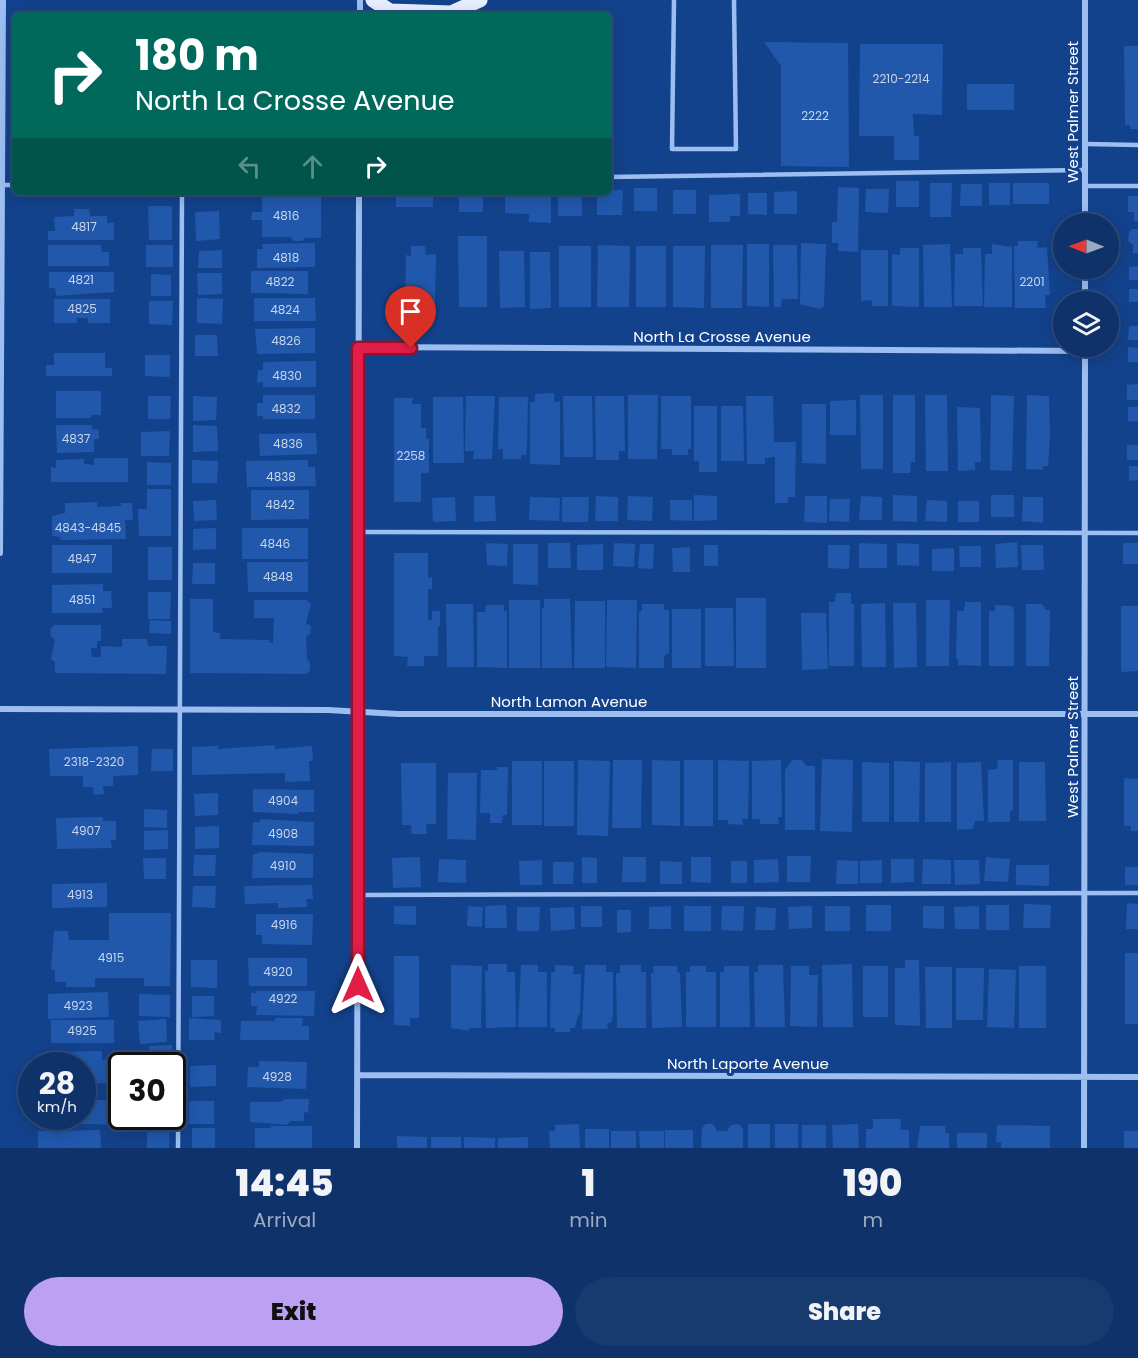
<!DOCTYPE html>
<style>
:root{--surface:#0e3269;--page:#173a6f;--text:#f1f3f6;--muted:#9baac0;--line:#2e4d7d;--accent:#bca0f2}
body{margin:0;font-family:Poppins,sans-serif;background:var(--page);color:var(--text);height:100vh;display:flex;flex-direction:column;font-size:22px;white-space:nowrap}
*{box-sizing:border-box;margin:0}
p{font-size:20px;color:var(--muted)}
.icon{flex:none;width:33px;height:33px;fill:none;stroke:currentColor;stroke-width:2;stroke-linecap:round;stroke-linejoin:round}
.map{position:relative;height:1148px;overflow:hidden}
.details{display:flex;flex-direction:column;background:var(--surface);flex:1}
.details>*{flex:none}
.guide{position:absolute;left:12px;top:12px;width:600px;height:183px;border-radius:9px;box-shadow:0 3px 15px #0003,0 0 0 2px var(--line);background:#00695c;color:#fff;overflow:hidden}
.needle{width:39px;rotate:271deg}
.fabs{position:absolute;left:1053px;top:213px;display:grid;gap:12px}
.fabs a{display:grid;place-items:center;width:66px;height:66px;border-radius:50%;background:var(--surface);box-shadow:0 3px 15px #0003,0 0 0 2px var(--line);font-size:30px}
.speed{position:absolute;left:18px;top:1052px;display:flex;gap:12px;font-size:30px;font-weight:700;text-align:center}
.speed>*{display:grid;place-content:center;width:78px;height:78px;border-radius:50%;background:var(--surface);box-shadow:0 3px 15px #0003,0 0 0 2px var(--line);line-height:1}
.speed small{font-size:15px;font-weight:400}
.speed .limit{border:3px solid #111;border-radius:9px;background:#fff;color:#111}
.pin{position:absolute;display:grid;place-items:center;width:51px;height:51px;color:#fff;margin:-62px -26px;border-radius:50% 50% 50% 0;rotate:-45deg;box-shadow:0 0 6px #0007}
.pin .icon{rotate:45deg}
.me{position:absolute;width:66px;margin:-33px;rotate:0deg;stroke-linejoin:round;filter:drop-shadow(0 0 4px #0008)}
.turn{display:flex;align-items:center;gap:21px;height:126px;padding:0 24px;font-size:27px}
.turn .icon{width:78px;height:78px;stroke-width:2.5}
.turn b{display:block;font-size:42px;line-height:51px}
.lanes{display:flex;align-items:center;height:57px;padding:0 24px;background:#0003;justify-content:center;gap:30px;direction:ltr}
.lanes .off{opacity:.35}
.eta{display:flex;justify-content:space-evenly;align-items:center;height:102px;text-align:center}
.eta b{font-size:36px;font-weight:800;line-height:42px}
.action{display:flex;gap:12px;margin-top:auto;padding:12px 24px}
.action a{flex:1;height:69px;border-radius:36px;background:var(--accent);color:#111;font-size:24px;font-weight:800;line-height:69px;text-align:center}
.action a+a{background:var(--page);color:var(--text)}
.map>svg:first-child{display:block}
</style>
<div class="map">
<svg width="1138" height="1148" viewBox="0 0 1138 1148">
<rect width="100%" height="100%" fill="#13428c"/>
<path fill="#2158ac" d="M764,42L848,43L849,167L781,166V66Z
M860,44H943L942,115L913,114L914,136H919V160H894V136H859Z
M1124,46H1138V129H1130V125H1125Z
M967,84H1014V110H967Z
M896,181H919V207H896Z
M930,183H952L951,217H930Z
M989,183H1010V205H989Z
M1013,183H1049V204H1013Z
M961,184H982V206H960Z
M838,187L859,188L858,252L838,251V243H832V222H837Z
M634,188H657V211H634Z
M866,189H889L888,213L865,212Z
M609,190H623L622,215H597V192Z
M673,190H696V214H673Z
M797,191V214H774V192Z
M396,192H433V207H396Z
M459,192H483V212H459Z
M505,192H551V223L529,222V214L505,213Z
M558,192H582V216H558Z
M748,193H767V215L748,214Z
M740,194V216H730V222H709V195Z
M262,195H321V238H305L302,241H294L291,237H262V220H251L252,212H262Z
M1128,196H1138V221H1134V212H1128Z
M148,206H172V240H149Z
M74,209H89L90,216H107V223H114V240H48V231H55L54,217L74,216Z
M219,211L220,239L196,241L195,212Z
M1132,229H1138V253H1133V245L1128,241L1129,232Z
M458,236H487V307H459Z
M1018,241H1038L1037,248L1047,247L1050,295H1045L1046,308H1015L1014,246H1018Z
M315,243V267L257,268V249H263L262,244Z
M801,243L826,244L824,306L820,309L800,304Z
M747,244H769V307L747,306Z
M950,244L952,307H924L923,245Z
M992,244L1012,247V307H984L985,254H992Z
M48,245H101L102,252H109V266H48Z
M146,245H173V267H146Z
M598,245L630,246L629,307H597Z
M711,245H743L742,308H711Z
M773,245H797L798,299H782L781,307H774Z
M411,246H425L426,255L436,254L435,307H405L406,255L411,256Z
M559,246H591V307H559Z
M636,246H666V307H636Z
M673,246H705L704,308L673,307Z
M900,248H919V307L892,306V254L900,255Z
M963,248H981L983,306H954L955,254H963Z
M222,250V268H198L199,251Z
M861,250H888V306H872V300L861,301Z
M499,251H524L525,307L500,308Z
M530,252H550L551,308L530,309Z
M1138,266V280H1129V267Z
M251,271H308V294L251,293Z
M49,272H114V292L56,296L55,288H49Z
M197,273H222V294L198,295Z
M151,274L171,275V296H151Z
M1129,289H1138V302H1129Z
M197,298L223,299L222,324L197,323Z
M254,298H315L316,321H254Z
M54,299H110V323H88V318H77V323H54Z
M149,301H173L172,325L149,324Z
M1129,326H1138V340H1128Z
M315,328V353L257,354L255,329Z
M195,335H217L218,356H195Z
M1128,347L1138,348V362H1128Z
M54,353H105V368H112V376H46V365H54Z
M145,355H170V377L145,376Z
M316,361V387H263V382L257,383L258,370H263V362Z
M1138,384V400H1127V385Z
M56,391H101V415H91V418H56Z
M554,393V402L560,401V465L530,464V402H535V394Z
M263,395H315V419H263V416H257V403H263Z
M628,395H658L657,459H628Z
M860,395H883V469H861Z
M893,395H915V462H911L910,473H893Z
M925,395H947L948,471H926Z
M991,395L1014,396L1012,471L990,470Z
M1027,395L1049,396L1050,435L1048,466H1043V470L1026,469Z
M148,396H171L170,419H148Z
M193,396L217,397L216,420L193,421Z
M466,396H495L492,459H473L474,451H465Z
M563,396H592L593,457H564Z
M595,396H624L625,451H619V460H596Z
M661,396H691V449H688V455H672V449H661Z
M746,396H773L774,442H796L795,497H788V503H775V457L765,458V464H747Z
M433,397H463L464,463H433Z
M499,397H528L527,449L526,455H521V459H503V449H498Z
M394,398H413L412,404H421V428H426V439H429V473H421V502H394Z
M856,400V435H830V401Z
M802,404H826V464L802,463Z
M694,406H717V472H699V461H694Z
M721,406H743L744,461H721Z
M957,407L980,408L981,462H975V470L958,471Z
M1128,407H1138V421L1128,422Z
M56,425H92V430L98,429L99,439H94V452L57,453Z
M193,425L217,426L218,451L193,452Z
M170,431L169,456H141V432Z
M316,433L317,454L260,456L259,434Z
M1127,445H1138V460H1127Z
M94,458H128V482H51V467L56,468V460L84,459V464L94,465Z
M192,460L218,461L217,483H192Z
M308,460V467H315L316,486L247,487L246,461Z
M147,462L171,463V485H147Z
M1129,466H1138V480L1129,481Z
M147,489H171V536H139L138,509H147Z
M251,490H309V519L251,520Z
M694,495L717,496V520L694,521Z
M893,495L917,496V522L893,521Z
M991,495H1014V517H991Z
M474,496H495L496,521L474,522Z
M596,496L618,497V521H595Z
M628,496L653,497L652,521L627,520Z
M805,496H827V523L804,522Z
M861,496L882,497V520H859Z
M455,497L456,521L433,522L432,498Z
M530,497L560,498L559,521L529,520Z
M562,497H589L588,522H562Z
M1023,497H1043V523L1022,521Z
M830,499H850L849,522L829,521Z
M216,500L217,520L194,521L193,501Z
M670,500H692V521L670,520Z
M927,500L947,501V522L925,521Z
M958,501H979V522H958Z
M97,502V507L121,506V503H132L133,520H125L126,539L61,540L60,537L52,536V516L65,513V503Z
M216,528V549L193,550V529Z
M242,528H308V559H242Z
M1017,542L1018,567L996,568L995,544Z
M486,543L508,544L507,566L487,565Z
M548,543H570L571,568H548Z
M614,543L635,544L634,567L613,566Z
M859,543L887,544V568H859Z
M897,543L919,544V566L897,565Z
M1123,543H1138V564H1123Z
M513,544H538V585L513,584Z
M603,544V570H577V545Z
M640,544H654L653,569L638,568Z
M52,545H112V573H52Z
M704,545H718V566H704Z
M828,545H850L849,569L828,568Z
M1021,545H1043L1044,570H1022Z
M959,546H981V567H960Z
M148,547H172V580H148Z
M690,547V572H673L672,548Z
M954,548V571H932V549Z
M394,553H428V578L432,577V589H428V620H432V611H440V626H438V656H424V666H407L408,657L394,656Z
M247,562H308V592H248Z
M193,563H215V584H192Z
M103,584V591H111L112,608H102L103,613H52V585Z
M148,592H171L170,619H148Z
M836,593H851V604H854V666H829V602H835Z
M736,598H766V668H736Z
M190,599H213V632L220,633V639L270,640L269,643H273L274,618H254V600H306L311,604L306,623L311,626L310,634L306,637L307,659L310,662V670L307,674L190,673Z
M544,599H570L572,668H542V608H544Z
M509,600H540V668H509Z
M607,600H637L636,668L606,667Z
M926,600H950L949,666H926Z
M575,601H605V668H574Z
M965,602H981V666L958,665V659H956L957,611H964Z
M885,603L886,667H862L861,604Z
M893,603H916L917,667L894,668Z
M446,604H473L474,667H447Z
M642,604H664V610H669V653L664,656V668H639V611H642Z
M1026,604H1042L1046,610H1050L1049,666H1026Z
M486,605H504V611H507V668L477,667V612H485Z
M995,605L1012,606L1014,611V666H989V611H995Z
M1121,606H1138V671L1121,672Z
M705,608H733L734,666H705Z
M672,609H701V668H672Z
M801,613H826L828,669L802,670Z
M150,620L171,621V634L149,633Z
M54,625H101V641H97V648H91L92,657H101V646L122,647V639H147L148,646H167L166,674L55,673V662L51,659L55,640L51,636L50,629Z
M275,745V749L312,746L313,761H309L310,781L285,782V773L192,775V747L218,746V749Z
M138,746V775L113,776V786H103L104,794L94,795L93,787H83V776H50L49,749Z
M152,749H173V771H151Z
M822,759L853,760L852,832L820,831Z
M578,760L610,761L608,836L577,835Z
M613,760H642L641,828H612Z
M652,760L680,761V826L652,825Z
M684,760H713V826H684Z
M718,760L749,761L748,819H742L743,825L728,824V820H718Z
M781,760L782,817H778L779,824H760V819H752V761Z
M792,760H802L806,766H815V830H785V770Z
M998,760H1013V811H1010V822H988V770L997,769Z
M512,761H542V825H512Z
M544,761H574V826H544Z
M894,761L920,762L919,822H894Z
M862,762L889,763V822H862Z
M951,762V822H925V763Z
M981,762L984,821H975L973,829L957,830V763Z
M1019,762H1045L1046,821H1019Z
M401,763H436V824H426L427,834H412L411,825H402Z
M497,767H508L507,815H503L502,823H490V813H480L481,770H497Z
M448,773H477L476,840L447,839Z
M1124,778L1138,779V831H1131V826H1124Z
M253,789L314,790V812H298V814L253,812Z
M218,793V815L195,816L194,794Z
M144,809L167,810V828L144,827Z
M103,817V821H116V840H111L112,848L57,849L56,818Z
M260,819L314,822V846L252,845L253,822H260Z
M219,826V848L195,849V827Z
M168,830V849L144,850V831Z
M260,852L313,854V878H252L253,855Z
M194,855H216L215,876H193Z
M787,856H811L810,882H787Z
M420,857L421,887L393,888L392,858Z
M582,857L597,858V883H582Z
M623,857H646V882H622Z
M691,857H711V883L691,882Z
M986,857L1010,859L1008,882L984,881Z
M143,858H166V879H144Z
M439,859L466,860V883L438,882Z
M778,859L779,882L754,883V860Z
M891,859H914V882L891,883Z
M923,859L951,860V884H922Z
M542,860V885H520L519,861Z
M837,860L858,861V884H836Z
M882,860V883H860V861Z
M954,860H979L980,884L955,885Z
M660,861L682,862V884H660Z
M731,861H747V883H731Z
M553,862H574L573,884H553Z
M1016,865H1049V886L1016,885Z
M1125,867H1138V885H1125Z
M107,883V907L52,908V884Z
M312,885L313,899H306L307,907L278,908V903L245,904L244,886Z
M193,886H216L215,908L192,907Z
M1127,903L1138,904V929H1126Z
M1024,904L1051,905L1050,928H1023Z
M506,905L507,928H485V906Z
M866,905H891V931H866Z
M986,905H1009V930H986Z
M394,906H416V925L394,924Z
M468,906L483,907L482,927L467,926Z
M581,906H602V927H581Z
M671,906V929H649V907Z
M684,906H711V931H684Z
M722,906H744L743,931L721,930Z
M812,906V928L789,929L788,907Z
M825,906H850V931H825Z
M923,906H944V929L923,928Z
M979,906V929H955L954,907Z
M517,907H540L539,931H517Z
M574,907L575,929L551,931L550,908Z
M756,907L776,908L775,930H755Z
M617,910H631V932L617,933Z
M109,913H171L170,986H144V978H95V987H66V982H55V970H51L54,931H68L69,940H109Z
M256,914H313L312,945L262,944V935H256Z
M1125,953H1138V1024H1125Z
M394,956H419V1018H410V1026L394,1025Z
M248,958H307V986H249Z
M191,960H217V988L191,987Z
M905,960H919L920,1026L895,1025V968H905Z
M488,964H507V972H515L516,1027L486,1028L485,971H488Z
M852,964L853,1027H823L822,965Z
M451,965L482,966L481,1028H469V1031L451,1028Z
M521,965H538V972H547V1027H518Z
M555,965L574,966L573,974H581L580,1015H578L575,1028H570V1032H555V1028H550L551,972H555Z
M585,965H606V972H613V1015L611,1023H607L608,1029H582Z
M620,965H641V972H646V1028H617L616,973H620Z
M758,965H783L785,1027H755L754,972H758Z
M653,966H677V972L680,973L682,1027L652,1028L651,973H654Z
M690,966H706V972H716V1027H686V972H690Z
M724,966H749L750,1027H720V972H724Z
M791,966H809V975H818L817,1027L790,1026Z
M863,966H888V1017H863Z
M1019,966H1046V1028H1019Z
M925,967H952V1028H926Z
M956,968H984L983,1020H956Z
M989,969L1016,970L1014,1028L987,1027Z
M256,991H315L314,1016L256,1015L257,1006H251V993H256Z
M108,992L109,1017L48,1019V994Z
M139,994L170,995V1017L139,1016Z
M192,996H214V1016L192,1017Z
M189,1018L221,1020V1033L214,1032L215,1040H189Z
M275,1018H303L302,1026H309V1040H240L241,1021H275Z
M166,1019L167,1042L140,1044L138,1021Z
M51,1020H114V1043H51Z
M172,1045V1065H149V1046Z
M102,1051V1060L109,1059V1083L82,1084V1065H45V1057H59V1052Z
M259,1061L307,1062L306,1089L247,1087L248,1067H259Z
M216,1065V1086L190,1087V1066Z
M285,1099H309L308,1113L304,1112V1121H291L287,1125L250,1122V1102H281Z
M82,1100H122V1116H138V1125L77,1124V1116H82Z
M189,1101H214V1124H189Z
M144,1116H169V1125H145Z
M873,1119H901L900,1130H909V1148H866V1129H873Z
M579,1124L580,1148H550L549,1131H555V1125Z
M706,1124H713L717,1131H727L731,1125L739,1124L743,1129V1148H701L702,1128Z
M748,1124H770V1148H748Z
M775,1124H798V1148H775Z
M858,1124L859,1148H833L832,1125Z
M802,1125H826V1148H802Z
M997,1125L1050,1126V1148H1001V1142H996Z
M271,1126H312V1148H255V1128H271Z
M920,1126H945L946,1133H949V1148H917Z
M192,1128H215V1148H192Z
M147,1129H170L169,1148H147Z
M585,1129H609V1148H585Z
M100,1130L101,1148H38V1131Z
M665,1130H693V1148H665Z
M611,1131H636V1148H611Z
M639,1131H664V1148H640Z
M1124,1131H1138V1148H1124Z
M957,1133H987V1148H957Z
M397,1136L427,1137V1148H397Z
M431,1137H461V1148H431Z
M464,1137L495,1138V1148H464Z
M528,1137V1148H498V1138Z"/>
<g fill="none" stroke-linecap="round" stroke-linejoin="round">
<path stroke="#9cbef0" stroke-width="4.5" d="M674,0L672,149H736L734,0
M1086,144L1138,145
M609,177L1085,170
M0,185H15
M1085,186H1138
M360,532L1138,533
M359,895L1138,893
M178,1148L182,192"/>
<path stroke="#9cbef0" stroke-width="6" d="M360,15V0
M1085,224V0
M1085,302V268
M359,347L1085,351
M0,553L3,0
M0,709L328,710L398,714H1138
M358,1075L1138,1077
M357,1148L359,192
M1084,1148L1085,346"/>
<path stroke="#e6eeff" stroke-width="15" d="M373,0L390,11L451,13L480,0"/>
</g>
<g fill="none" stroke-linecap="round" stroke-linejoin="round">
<g stroke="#92132f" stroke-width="15">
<path id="route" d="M358,985V348H411"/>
</g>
<use href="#route" stroke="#e11d48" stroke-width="10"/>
</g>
<g text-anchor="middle" stroke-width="6" stroke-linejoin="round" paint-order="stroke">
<g font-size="12" fill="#c8d5ea">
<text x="901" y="83">2210-2214</text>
<text x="815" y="120">2222</text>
<text x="286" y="220">4816</text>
<text x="84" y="231">4817</text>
<text x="286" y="262">4818</text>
<text x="81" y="284">4821</text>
<text x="280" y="286">4822</text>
<text x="1032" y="286">2201</text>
<text x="82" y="313">4825</text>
<text x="285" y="314">4824</text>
<text x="286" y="345">4826</text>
<text x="287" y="380">4830</text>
<text x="286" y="413">4832</text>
<text x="76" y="443">4837</text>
<text x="288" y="448">4836</text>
<text x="411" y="460">2258</text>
<text x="281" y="481">4838</text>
<text x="280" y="509">4842</text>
<text x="88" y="532">4843-4845</text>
<text x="275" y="548">4846</text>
<text x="82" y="563">4847</text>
<text x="278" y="581">4848</text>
<text x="82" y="604">4851</text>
<text x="94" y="766">2318-2320</text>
<text x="283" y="805">4904</text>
<text x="86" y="835">4907</text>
<text x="283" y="838">4908</text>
<text x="283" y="870">4910</text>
<text x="80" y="899">4913</text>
<text x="284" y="929">4916</text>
<text x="111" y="962">4915</text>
<text x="278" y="976">4920</text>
<text x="283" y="1003">4922</text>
<text x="78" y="1010">4923</text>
<text x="82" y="1035">4925</text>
<text x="277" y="1081">4928</text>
</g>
<g font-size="15" fill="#fff" stroke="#13428c">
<text transform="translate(1073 112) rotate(-90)" y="5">West Palmer Street</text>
<text x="722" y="342">North La Crosse Avenue</text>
<text x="569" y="707">North Lamon Avenue</text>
<text transform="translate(1073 747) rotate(-90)" y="5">West Palmer Street</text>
<text x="748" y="1069">North Laporte Avenue</text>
</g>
</g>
</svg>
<div class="fabs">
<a><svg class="needle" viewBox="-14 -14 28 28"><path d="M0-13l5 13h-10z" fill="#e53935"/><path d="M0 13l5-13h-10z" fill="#9baac0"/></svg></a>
<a><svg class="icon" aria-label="layers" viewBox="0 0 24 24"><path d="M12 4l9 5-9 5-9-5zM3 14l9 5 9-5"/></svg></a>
</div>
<div class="speed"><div>28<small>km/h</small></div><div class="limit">30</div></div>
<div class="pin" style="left:411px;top:348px;background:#d93025"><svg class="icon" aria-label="arrive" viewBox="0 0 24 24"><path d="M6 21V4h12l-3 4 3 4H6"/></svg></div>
<svg class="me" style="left:358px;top:985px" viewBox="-20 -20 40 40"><path d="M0-17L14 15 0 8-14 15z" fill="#e11d48" stroke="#fff" stroke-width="4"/></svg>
<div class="guide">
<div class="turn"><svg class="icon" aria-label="right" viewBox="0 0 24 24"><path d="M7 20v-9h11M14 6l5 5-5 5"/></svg><div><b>180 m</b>North La Crosse Avenue</div></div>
<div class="lanes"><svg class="icon off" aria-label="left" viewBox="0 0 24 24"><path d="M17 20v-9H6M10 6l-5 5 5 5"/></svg><svg class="icon off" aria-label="ahead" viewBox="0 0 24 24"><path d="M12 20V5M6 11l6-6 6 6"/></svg><svg class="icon" aria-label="right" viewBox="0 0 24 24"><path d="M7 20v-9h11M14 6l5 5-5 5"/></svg></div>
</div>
</div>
<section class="details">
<div class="eta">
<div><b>14:45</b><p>Arrival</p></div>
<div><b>1</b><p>min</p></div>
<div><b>190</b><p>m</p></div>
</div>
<div class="action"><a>Exit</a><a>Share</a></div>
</section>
